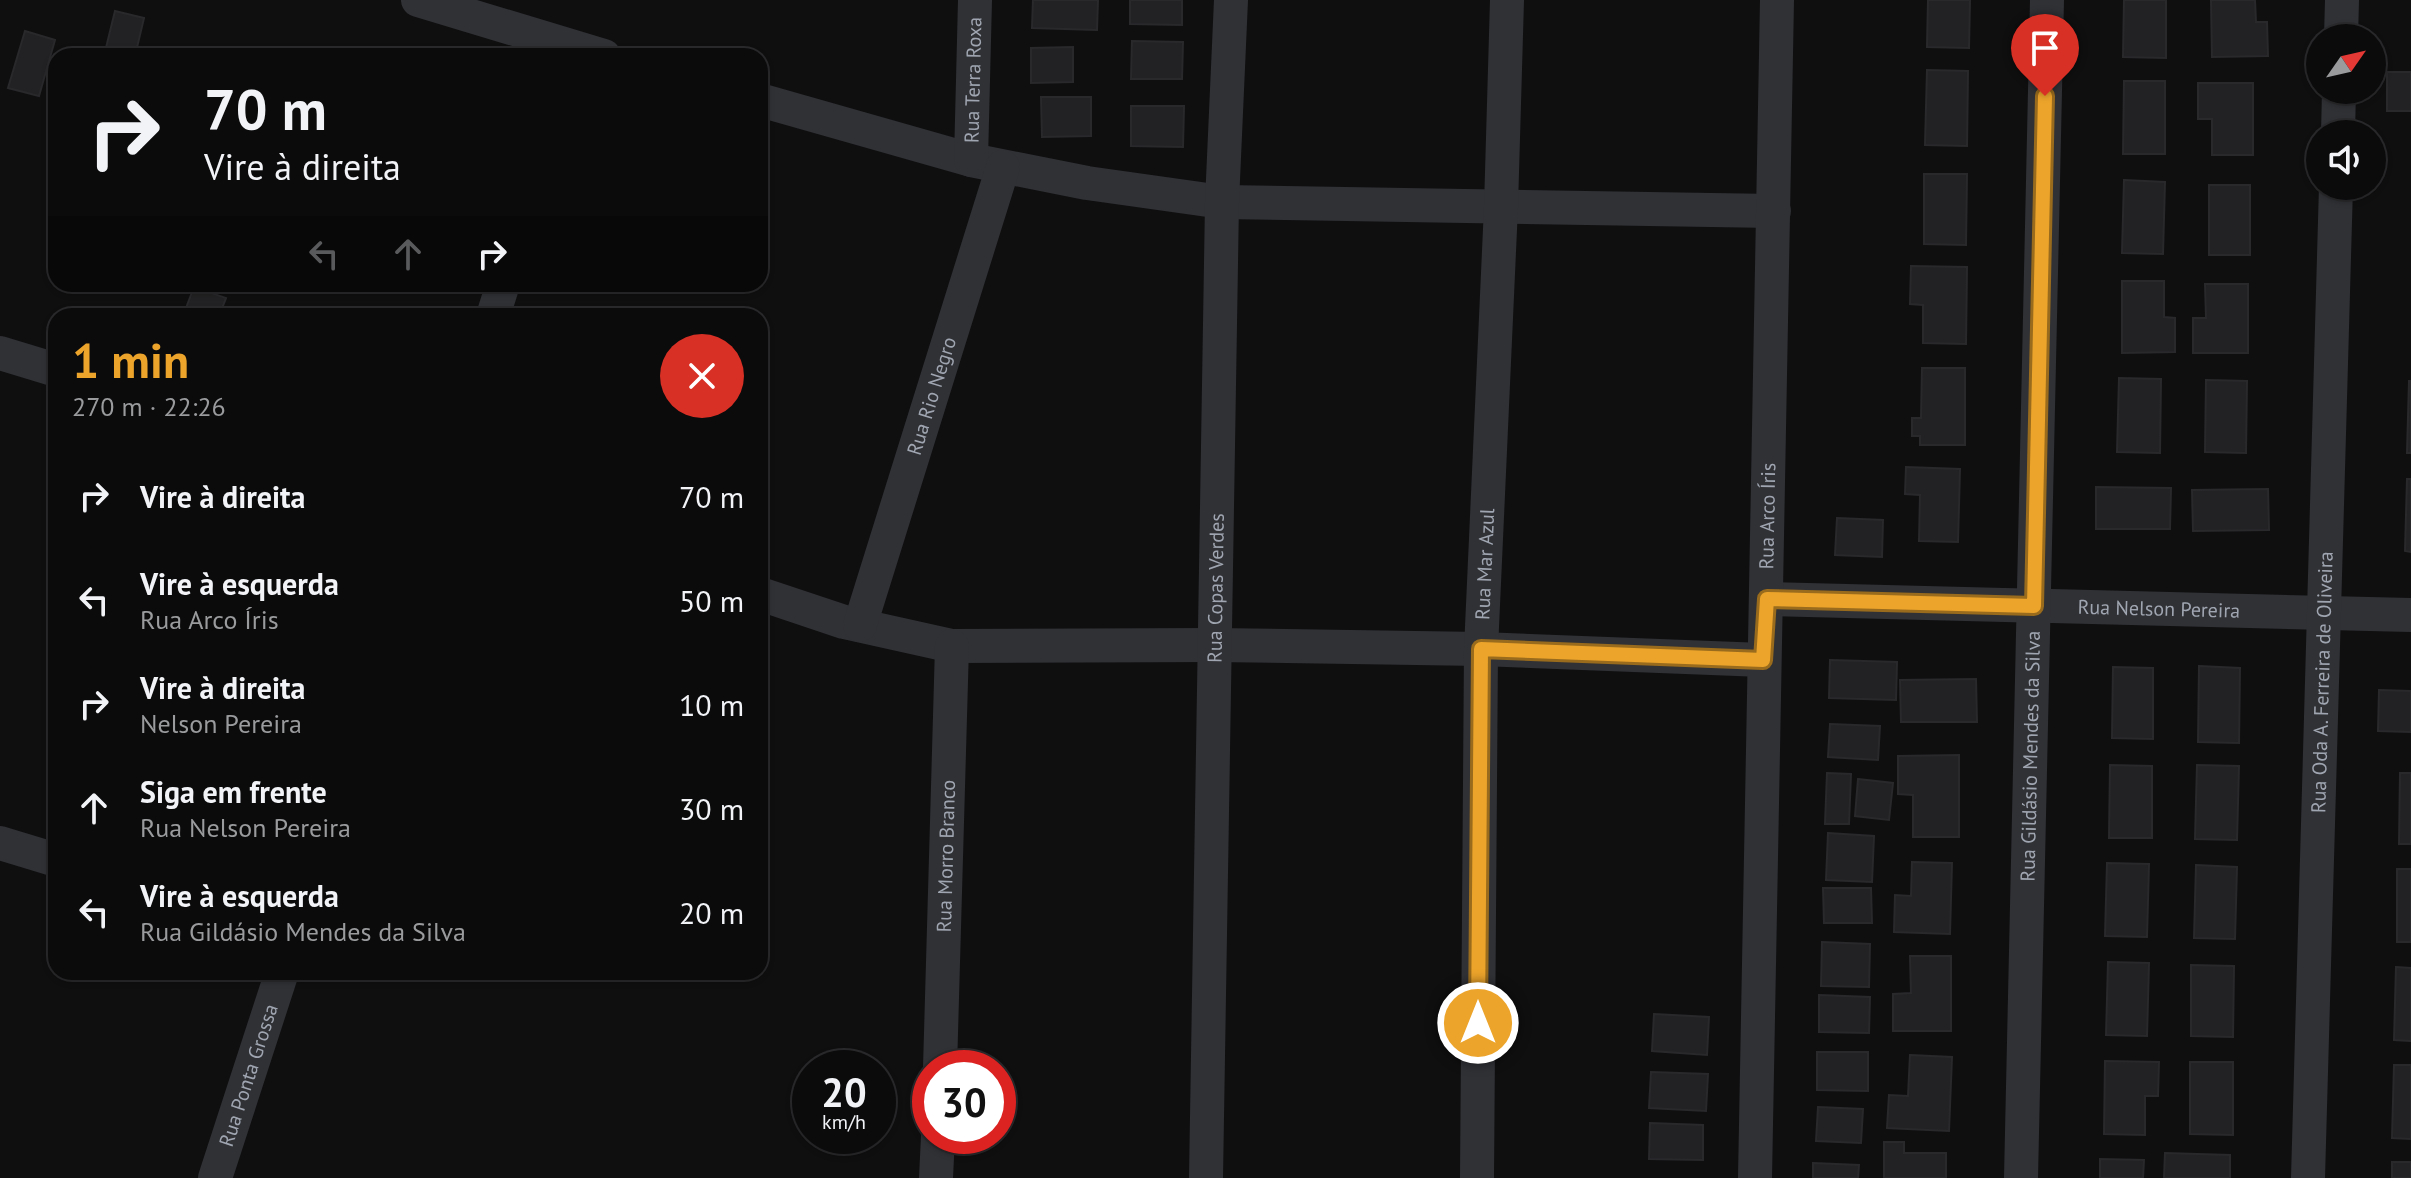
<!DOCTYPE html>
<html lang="pt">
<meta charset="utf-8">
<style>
:root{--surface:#0b0b0c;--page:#141415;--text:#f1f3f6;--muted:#9a9b9d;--line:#2b2b2d;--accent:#eca42b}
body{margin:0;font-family:"PT Sans",sans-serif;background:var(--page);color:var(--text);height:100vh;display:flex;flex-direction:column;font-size:30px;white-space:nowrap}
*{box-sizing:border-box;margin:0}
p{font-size:26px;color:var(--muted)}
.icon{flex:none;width:44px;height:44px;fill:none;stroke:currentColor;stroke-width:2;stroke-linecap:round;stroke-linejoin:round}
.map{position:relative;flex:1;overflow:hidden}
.panel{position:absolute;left:48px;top:308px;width:720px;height:672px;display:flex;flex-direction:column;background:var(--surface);border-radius:24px;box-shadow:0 2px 6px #0004,0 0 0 2px var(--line)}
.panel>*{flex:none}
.banner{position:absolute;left:48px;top:48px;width:720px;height:244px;border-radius:24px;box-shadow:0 2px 6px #0004,0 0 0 2px var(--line);background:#0b0b0c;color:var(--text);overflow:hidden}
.needle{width:52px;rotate:56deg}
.buttons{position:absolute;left:2306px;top:24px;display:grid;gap:16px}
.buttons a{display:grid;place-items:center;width:80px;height:80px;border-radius:50%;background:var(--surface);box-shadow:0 2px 6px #0004,0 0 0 2px var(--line);font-size:40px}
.speed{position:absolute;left:792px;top:1050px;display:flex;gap:16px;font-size:40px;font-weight:700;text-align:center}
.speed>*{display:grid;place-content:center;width:104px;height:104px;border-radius:50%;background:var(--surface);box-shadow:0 2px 6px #0004,0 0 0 2px var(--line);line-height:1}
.speed small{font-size:20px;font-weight:400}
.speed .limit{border:12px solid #d22;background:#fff;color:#111}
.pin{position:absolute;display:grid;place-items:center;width:68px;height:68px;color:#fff;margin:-82px -34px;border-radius:50% 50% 50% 0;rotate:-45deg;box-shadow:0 0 8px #0007}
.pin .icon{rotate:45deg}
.me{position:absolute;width:88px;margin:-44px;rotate:0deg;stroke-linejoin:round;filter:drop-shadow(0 0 6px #0008)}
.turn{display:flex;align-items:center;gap:28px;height:168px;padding:0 24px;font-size:36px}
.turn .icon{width:104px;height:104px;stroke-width:2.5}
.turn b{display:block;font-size:56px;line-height:68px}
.lanes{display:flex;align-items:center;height:76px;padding:0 24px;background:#0003;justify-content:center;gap:40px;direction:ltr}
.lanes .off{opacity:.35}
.round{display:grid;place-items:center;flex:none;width:84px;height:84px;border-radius:42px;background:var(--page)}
.head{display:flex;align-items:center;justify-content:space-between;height:136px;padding:0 24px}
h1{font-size:48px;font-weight:700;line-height:60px;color:var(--accent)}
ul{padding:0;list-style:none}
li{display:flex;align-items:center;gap:24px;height:104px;padding:0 24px}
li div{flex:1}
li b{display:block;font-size:30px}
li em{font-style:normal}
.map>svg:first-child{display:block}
</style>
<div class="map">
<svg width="2411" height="1178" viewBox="0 0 2411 1178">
<rect width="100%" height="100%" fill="#0f0f10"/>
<path fill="#222224" stroke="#29292c" stroke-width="2" d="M1033,0H1098L1097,30L1032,28Z
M1130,0H1182V25L1130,24Z
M1928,0H1970L1969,48L1927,47Z
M2124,0H2166V58L2123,57Z
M2211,0H2255L2256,22H2267L2268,56L2212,57Z
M115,11L144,18L135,56H104Z
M25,31L55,40L39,96L8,88Z
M1132,41L1183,42L1182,79H1131Z
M1073,47V82L1031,83V48Z
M1927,70L1968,71L1967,146L1925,145Z
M2387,72H2411V111H2387Z
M2124,81H2165V154H2123Z
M2198,83H2253V155H2212V119H2198Z
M1041,97H1091V136L1042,137Z
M1131,106H1184L1183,147L1131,146Z
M1924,174H1967L1966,245L1924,244Z
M2124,180L2165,182L2163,254L2122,253Z
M2209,185H2250V255H2209Z
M1911,266L1967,267L1966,344L1923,343V305L1910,304Z
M2122,281H2164V317L2175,318V352L2122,353Z
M2205,284H2248V353H2193V318H2206Z
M194,287L226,298L219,316H183Z
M1922,368H1965V445H1920V436H1912V418H1921Z
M2119,378L2161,379L2160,453L2117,452Z
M2206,380L2247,381L2246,453L2205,452Z
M2409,381H2411V453H2407Z
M1906,467L1960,469L1958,542L1919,541L1920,495L1905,494Z
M2407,479H2411V552L2405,551Z
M2096,487L2171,488L2170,529H2096Z
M2268,489L2269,530L2193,531L2192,490Z
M1837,518L1883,520L1882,557L1835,555Z
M1830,660L1897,662L1896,700L1829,698Z
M2199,666L2240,668L2239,743L2198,742Z
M2113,667L2153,668V739L2112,738Z
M1976,679L1977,722H1901L1900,680Z
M2379,690L2411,691V732L2378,731Z
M1830,724L1880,726L1878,760L1828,757Z
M1959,755V837H1913V795L1898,794V756Z
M2110,765L2152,766V838H2109Z
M2197,765L2239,766L2237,840L2195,839Z
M1827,773L1851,774L1849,824H1825Z
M2400,773H2411V844H2399Z
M1858,779L1893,783L1889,820L1855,816Z
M1828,833L1874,836L1872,882L1826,880Z
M1912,862L1952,863L1950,934L1894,932L1895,895L1911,896Z
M2107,863L2149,864L2147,937L2105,936Z
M2196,865L2237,867L2235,939L2194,938Z
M2397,869H2411V942H2397Z
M1823,888H1871L1872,923H1824Z
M1822,942L1870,944L1869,987L1821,986Z
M1910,956H1951V1031H1893V994L1911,993Z
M2108,962L2149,963L2147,1036L2106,1035Z
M2191,965L2234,966L2233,1037L2191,1036Z
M2396,967L2411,968V1041L2394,1040Z
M1819,995L1870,997L1869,1033L1819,1032Z
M1654,1014L1709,1017L1707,1055L1652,1051Z
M1817,1052H1868V1091L1817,1090Z
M1910,1055L1952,1057L1949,1131L1887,1128L1889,1095L1908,1096Z
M2105,1061L2159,1062L2158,1096H2145V1135L2104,1134Z
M2190,1062H2233V1135L2190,1134Z
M2394,1065H2411V1139L2392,1138Z
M1651,1072L1708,1074L1706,1111L1649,1108Z
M1818,1107L1863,1109L1861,1143L1816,1141Z
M1650,1123L1703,1125V1160L1649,1159Z
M1884,1142H1904V1153H1946V1178H1884Z
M2165,1153L2230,1155V1178H2164Z
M2100,1159L2144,1160L2143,1178H2100Z
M2392,1162H2411V1178H2392Z
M1813,1163L1859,1165L1858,1178H1813Z"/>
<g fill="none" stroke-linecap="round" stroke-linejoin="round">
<g stroke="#303135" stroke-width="34">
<path d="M418,0L604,56"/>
<path d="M2341,38L2342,0"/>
<path d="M760,100L971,160L1087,183L1222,202L1774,211"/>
<path d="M2338,134L2339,90"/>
<path id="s1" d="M971,160L975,0"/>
<path d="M493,316L503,284"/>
<path d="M0,353L56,370"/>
<path d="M760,594L844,622L952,646L1215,645L1481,649L1763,660"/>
<path id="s2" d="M1767,599L2411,615"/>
<path id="s3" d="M860,625L1003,167"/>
<path d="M0,843L56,860"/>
<path id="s4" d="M940,1068L952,646"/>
<path id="s5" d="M215,1178L282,972"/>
<path d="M936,1178L938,1136"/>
<path id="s6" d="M1206,1178L1222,202L1231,0"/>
<path id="s7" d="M1477,1178L1481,649L1501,207L1507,0"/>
<path id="s8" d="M1755,1178L1777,0"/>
<path id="s9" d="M2021,1178L2047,0"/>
<path id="s10" d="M2308,1178L2336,186"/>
</g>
</g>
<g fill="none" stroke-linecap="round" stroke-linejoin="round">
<g stroke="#996b1c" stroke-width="20">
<path id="route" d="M1478,1023L1481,649L1763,660L1767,599L2034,606L2045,96"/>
</g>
<use href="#route" stroke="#eca42b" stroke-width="14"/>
</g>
<g text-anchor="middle" stroke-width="8" stroke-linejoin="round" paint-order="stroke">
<g font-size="20" fill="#a0a6b1" stroke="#0a0a0b">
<text dy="7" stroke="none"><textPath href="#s1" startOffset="80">Rua Terra Roxa</textPath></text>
<text dy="7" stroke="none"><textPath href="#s3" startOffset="240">Rua Rio Negro</textPath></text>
<text dy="7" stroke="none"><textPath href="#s8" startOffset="662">Rua Arco Íris</textPath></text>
<text dy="7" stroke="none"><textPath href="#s7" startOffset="614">Rua Mar Azul</textPath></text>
<text dy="7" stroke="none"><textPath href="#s6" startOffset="590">Rua Copas Verdes</textPath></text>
<text dy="7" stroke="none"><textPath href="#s2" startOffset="392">Rua Nelson Pereira</textPath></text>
<text dy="7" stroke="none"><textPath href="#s10" startOffset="496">Rua Oda A. Ferreira de Oliveira</textPath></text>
<text dy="7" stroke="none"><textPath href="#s9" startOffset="422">Rua Gildásio Mendes da Silva</textPath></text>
<text dy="7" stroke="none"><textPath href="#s4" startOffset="212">Rua Morro Branco</textPath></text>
<text dy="7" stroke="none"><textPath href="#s5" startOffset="108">Rua Ponta Grossa</textPath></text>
</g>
</g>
</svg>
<div class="buttons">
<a><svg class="needle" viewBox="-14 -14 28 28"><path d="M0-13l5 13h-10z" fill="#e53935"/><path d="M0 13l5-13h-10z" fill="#9a9b9d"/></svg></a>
<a><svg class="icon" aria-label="sound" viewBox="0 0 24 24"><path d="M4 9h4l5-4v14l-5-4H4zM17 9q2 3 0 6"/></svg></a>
</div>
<div class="speed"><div>20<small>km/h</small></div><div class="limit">30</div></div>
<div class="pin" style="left:2045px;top:96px;background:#d93025"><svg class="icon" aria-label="arrive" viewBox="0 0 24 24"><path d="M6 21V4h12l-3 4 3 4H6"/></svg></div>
<svg class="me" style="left:1478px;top:1023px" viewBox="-20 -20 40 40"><circle r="17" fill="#eca42b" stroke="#fff" stroke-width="3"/><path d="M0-11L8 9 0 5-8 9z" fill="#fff"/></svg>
<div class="banner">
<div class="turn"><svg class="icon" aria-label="right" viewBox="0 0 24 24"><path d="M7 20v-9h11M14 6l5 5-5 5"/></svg><div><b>70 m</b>Vire à direita</div></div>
<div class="lanes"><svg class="icon off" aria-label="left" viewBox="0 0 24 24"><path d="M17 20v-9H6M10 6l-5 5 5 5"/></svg><svg class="icon off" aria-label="ahead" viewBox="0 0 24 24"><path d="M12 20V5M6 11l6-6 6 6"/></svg><svg class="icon" aria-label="right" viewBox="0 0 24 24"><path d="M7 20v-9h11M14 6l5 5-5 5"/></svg></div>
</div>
<section class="panel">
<div class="head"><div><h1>1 min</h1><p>270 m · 22:26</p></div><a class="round" style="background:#d93025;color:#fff"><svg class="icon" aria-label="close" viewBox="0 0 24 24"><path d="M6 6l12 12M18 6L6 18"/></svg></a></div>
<ul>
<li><svg class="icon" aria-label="right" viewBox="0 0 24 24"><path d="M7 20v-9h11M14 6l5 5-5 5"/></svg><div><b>Vire à direita</b></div><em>70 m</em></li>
<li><svg class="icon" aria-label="left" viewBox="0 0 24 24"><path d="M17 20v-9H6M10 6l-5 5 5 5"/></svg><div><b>Vire à esquerda</b><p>Rua Arco Íris</p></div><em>50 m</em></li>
<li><svg class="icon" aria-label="right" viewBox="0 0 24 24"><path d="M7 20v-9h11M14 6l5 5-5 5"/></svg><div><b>Vire à direita</b><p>Nelson Pereira</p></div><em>10 m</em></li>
<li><svg class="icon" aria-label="ahead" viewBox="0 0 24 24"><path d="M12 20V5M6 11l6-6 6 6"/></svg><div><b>Siga em frente</b><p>Rua Nelson Pereira</p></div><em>30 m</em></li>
<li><svg class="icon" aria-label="left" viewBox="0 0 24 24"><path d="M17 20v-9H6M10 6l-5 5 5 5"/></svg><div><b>Vire à esquerda</b><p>Rua Gildásio Mendes da Silva</p></div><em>20 m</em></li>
</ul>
</section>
</div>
